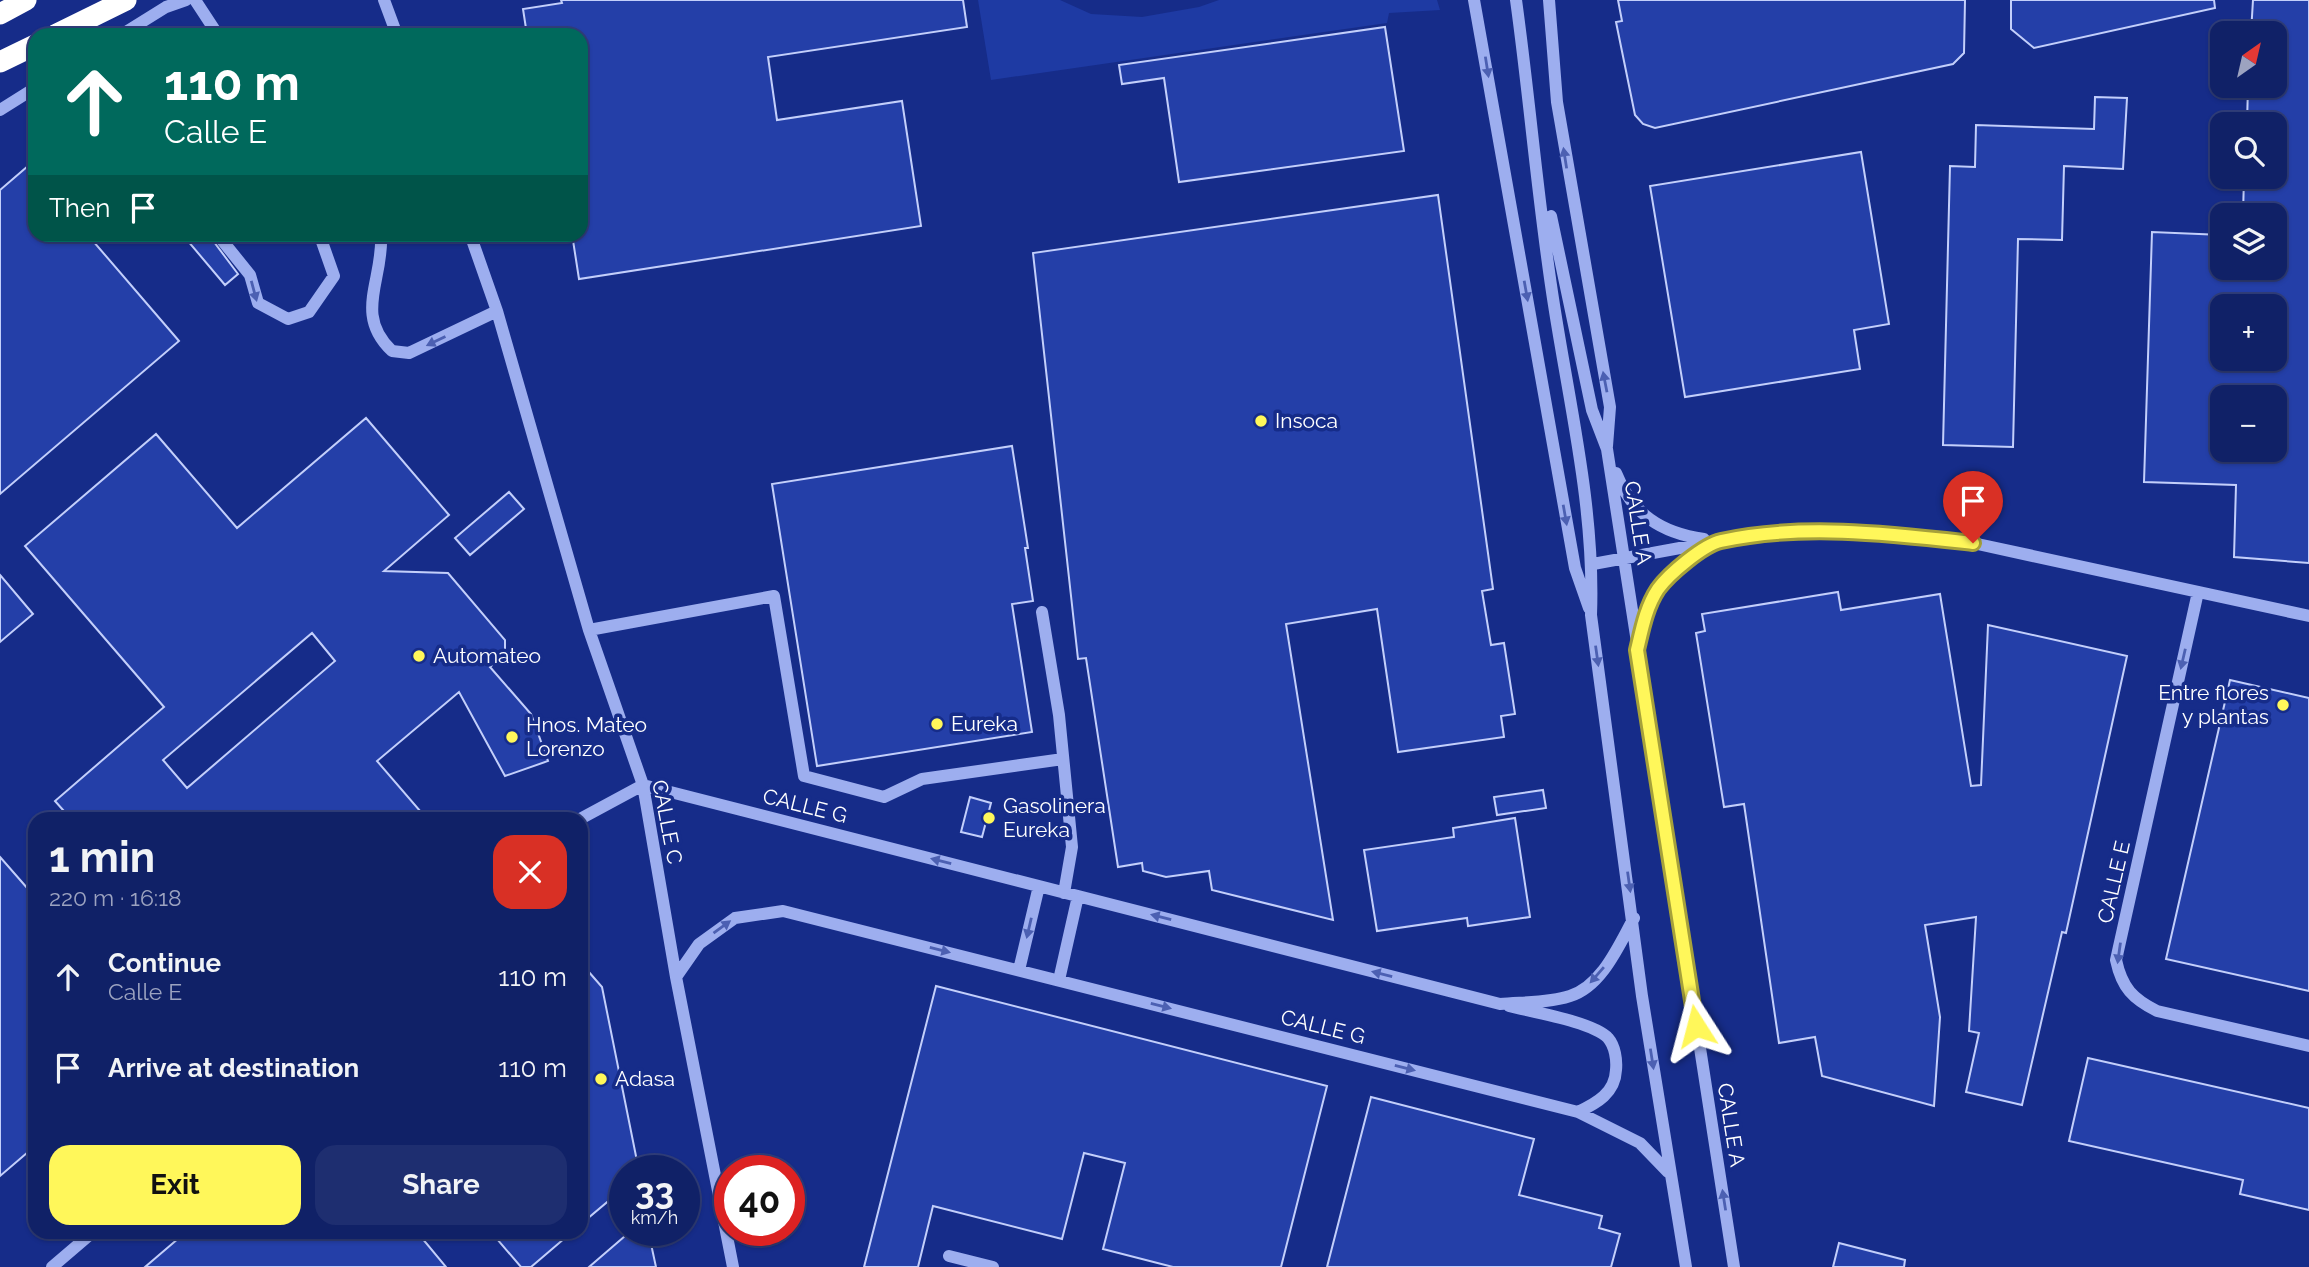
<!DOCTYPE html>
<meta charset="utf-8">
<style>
:root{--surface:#102167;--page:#1e2e70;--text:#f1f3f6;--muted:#9ca3c0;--line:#303e7b;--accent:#fff75a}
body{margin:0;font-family:Raleway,sans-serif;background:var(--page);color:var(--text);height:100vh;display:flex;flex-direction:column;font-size:26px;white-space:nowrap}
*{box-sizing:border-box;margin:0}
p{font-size:23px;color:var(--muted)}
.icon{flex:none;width:38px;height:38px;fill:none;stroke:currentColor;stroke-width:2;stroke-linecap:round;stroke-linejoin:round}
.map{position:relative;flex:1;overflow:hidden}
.drawer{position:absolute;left:28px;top:812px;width:560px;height:427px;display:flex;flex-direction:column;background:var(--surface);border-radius:21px;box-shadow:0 2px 5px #0004,0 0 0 2px var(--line)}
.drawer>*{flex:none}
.guide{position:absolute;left:28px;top:28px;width:560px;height:214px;border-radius:21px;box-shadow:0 2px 5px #0004,0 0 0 2px var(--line);background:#00695c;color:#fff;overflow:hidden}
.needle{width:46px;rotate:34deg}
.fabs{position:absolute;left:2210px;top:21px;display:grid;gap:14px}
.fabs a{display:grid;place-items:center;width:77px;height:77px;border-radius:14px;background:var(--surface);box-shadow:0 2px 5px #0004,0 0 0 2px var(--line);font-size:35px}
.speed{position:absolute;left:609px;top:1155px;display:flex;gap:14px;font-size:35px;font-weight:700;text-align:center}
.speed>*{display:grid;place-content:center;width:91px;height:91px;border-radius:50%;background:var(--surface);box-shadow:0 2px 5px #0004,0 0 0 2px var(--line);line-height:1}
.speed small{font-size:18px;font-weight:400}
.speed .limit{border:10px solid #d22;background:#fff;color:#111}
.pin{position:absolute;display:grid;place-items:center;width:60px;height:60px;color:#fff;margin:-72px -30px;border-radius:50% 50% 50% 0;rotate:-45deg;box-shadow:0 0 7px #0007}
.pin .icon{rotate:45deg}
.me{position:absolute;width:77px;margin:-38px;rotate:351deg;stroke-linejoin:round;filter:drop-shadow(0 0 5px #0008)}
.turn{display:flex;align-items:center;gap:24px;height:147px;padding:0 21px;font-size:32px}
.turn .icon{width:91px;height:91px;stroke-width:2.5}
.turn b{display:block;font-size:49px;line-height:60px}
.then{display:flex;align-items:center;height:66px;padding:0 21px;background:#0003;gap:14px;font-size:26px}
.round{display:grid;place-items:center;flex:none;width:74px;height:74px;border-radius:21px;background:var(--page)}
.head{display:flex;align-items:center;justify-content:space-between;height:119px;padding:0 21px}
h1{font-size:42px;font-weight:700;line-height:52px}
.cta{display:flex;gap:14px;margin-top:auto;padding:14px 21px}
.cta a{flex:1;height:80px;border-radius:21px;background:var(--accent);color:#111;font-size:28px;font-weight:700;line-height:80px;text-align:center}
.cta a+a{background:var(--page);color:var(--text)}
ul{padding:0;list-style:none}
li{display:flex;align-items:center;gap:21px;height:91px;padding:0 21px}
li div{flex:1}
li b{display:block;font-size:26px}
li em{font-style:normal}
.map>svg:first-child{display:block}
</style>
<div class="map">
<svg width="2309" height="1267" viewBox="0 0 2309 1267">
<rect width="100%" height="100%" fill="#162c89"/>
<path fill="#1e3aa3" d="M978,0H1060L1091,14L1142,17L1199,7L1219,0H1437L1440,10L1389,13L1387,23L991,80Z"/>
<path fill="#243fa8" stroke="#c3cffb" stroke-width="2" fill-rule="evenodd" d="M561,0H963L967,27L768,57L777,120L902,101L921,226L579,279L572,234H581V35H527L523,9L562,3Z
M1618,0H1965L1964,53L1953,64L1655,128L1643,124L1635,115L1616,22L1622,21Z
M2011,0H2214L2215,8L2034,48L2011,29Z
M2253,0H2309V563L2234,557L2236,485L2144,482L2152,232L2222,235V268H2275V215H2243L2244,177H2275V124H2247L2248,86H2275V33H2251ZM2220,306H2275V359H2219ZM2218,397H2275V450H2216Z
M1385,27L1404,151L1179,182L1164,78L1122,84L1119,65Z
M2095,97L2127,98L2123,169L2064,166L2062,240L2018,239L2013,447L1943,445L1950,166L1975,167L1976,125L2094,129Z
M1861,152L1889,324L1854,330L1860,369L1685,397L1650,186Z
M35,160V234H87L179,341L0,494V190Z
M1438,195L1493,589L1482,591L1491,645L1504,643L1515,714L1501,716L1504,737L1398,752L1377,609L1286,624L1333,920L1212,890L1209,871L1166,877L1143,871L1142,863L1118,867L1086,658L1078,659L1033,253Z
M182,234H208L238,274L225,285Z
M366,418L449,515L384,571L448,573L505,640V654L490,667L531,714L548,761L505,776L459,692L377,761L427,819H71L55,801L164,707L25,546L156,434L237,528ZM312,633L335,661L187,788L163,760Z
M1012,446L1028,548H1025L1033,601L1012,604L1032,732L817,766L772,484Z
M509,492L524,509L470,555L455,538Z
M0,575L33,614L0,642Z
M1838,592L1841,610L1940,594L1971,786L1981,785L1988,625L2127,656L2066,933L2062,932L2022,1105L1966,1092L1979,1033L1969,1031L1976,917L1925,925L1940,1017L1934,1106L1822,1076L1815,1037L1779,1043L1744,804L1724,807L1696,633L1705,631L1702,614Z
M2230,680L2309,698V991L2166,959Z
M1543,790L1546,808L1497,815L1494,797Z
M970,797L991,803L982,837L961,832Z
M1515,818L1530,917L1468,926L1467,918L1377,931L1364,850L1454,837L1453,828Z
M0,857L35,897V1146L0,1176Z
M581,963L602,987L639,1171H625V1187L581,1224Z
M936,986L1327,1086L1281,1267H1173L1103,1249L1125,1163L1084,1153L1062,1239L933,1206L918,1267H864Z
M2088,1058L2309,1108V1210L2240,1194L2243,1180L2069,1141Z
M1371,1097L1534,1139L1519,1195L1602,1216L1599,1228L1620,1234L1611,1267H1327Z
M632,1230H648L656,1267H589Z
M186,1232H417L446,1267H145Z
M491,1232H572L531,1267H521Z
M1839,1243L1905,1260L1904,1267H1833Z"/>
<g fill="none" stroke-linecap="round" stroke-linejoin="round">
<path stroke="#9daeef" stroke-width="12" d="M195,0L218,35
M384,0L397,35
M1474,0L1575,568L1589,608
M1516,0C1530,101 1538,204 1554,305C1570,408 1595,510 1591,615L1642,996L1686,1267
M1549,0L1557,102L1610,407L1607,446
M121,35L166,7L186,0
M0,110L35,88
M1551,216L1592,410L1607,449L1734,1267
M217,234L250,275L258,303L288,319L309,312L334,276L321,239
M381,234C384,280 353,314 392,351L409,353L497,311
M470,234L497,311L589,630L643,785L676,977L733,1267
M1616,473C1632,514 1661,533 1704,539
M1593,564L1718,541L1788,534L1865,531L1973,543L2309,616
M2198,592L2116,960C2122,988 2133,999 2157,1011L2309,1046
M1042,612L1059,715L1072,847L1064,893
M589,630L774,596L804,776L884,797L922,779L1063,759
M1638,643C1652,590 1668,574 1713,544
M643,785L1500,1004C1522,1002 1549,1003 1570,996C1602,986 1619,945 1634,918
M580,819L643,785
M1019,970L1039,886
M676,977L699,944L735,918L783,911L1578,1112L1640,1143L1668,1172
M1059,980L1078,896
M1509,1006C1532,1012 1593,1022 1608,1038C1615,1046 1617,1060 1616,1070C1615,1093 1597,1103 1578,1112
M949,1256L993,1267
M52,1267L93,1232"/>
<path stroke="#fff" stroke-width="21" d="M0,14L26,0
M55,35L126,0
M0,62L35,45"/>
</g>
<defs><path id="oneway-solid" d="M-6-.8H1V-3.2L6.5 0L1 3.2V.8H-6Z" transform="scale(1.75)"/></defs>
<g fill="#4c60b2">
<use href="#oneway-solid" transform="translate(1487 67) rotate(81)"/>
<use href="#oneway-solid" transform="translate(1565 158) rotate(-99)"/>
<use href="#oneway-solid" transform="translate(254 291) rotate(75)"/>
<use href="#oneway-solid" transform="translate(1526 291) rotate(80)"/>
<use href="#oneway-solid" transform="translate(436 341) rotate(154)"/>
<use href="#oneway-solid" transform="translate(1605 382) rotate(-101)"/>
<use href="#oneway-solid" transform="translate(1565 515) rotate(80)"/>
<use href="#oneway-solid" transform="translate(1597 656) rotate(82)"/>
<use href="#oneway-solid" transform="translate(2183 659) rotate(103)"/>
<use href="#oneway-solid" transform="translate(941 861) rotate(-166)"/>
<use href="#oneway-solid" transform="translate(1629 882) rotate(82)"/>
<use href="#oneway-solid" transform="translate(1161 917) rotate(-166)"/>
<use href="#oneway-solid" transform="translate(722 927) rotate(-36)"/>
<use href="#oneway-solid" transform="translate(1029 928) rotate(103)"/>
<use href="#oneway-solid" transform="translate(940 950) rotate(14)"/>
<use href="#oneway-solid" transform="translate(2119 953) rotate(98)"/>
<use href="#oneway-solid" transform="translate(1382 974) rotate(-166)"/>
<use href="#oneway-solid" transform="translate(1597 975) rotate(131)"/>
<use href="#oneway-solid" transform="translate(1161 1006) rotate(14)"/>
<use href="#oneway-solid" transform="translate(1652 1059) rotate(81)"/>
<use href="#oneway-solid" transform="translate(1405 1068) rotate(14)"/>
<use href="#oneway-solid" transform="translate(1724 1200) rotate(-99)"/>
</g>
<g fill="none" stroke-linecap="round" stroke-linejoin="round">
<g stroke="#a6a13a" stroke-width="18">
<path id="route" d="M1696,1026L1637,650C1642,629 1646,607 1658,589C1669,574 1703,545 1721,541C1801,523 1892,534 1973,543"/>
</g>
<use href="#route" stroke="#fff75a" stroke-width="12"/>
</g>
<g fill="#fff75a" stroke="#162c89" stroke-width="2.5">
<circle cx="1261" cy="421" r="7"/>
<circle cx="419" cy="656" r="7"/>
<circle cx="2283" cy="705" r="7"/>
<circle cx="937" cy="724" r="7"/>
<circle cx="512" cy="737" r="7"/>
<circle cx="989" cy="818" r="7"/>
<circle cx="601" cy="1079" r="7"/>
</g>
<g text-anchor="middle" stroke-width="7" stroke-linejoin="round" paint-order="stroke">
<g font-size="21" fill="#fff" stroke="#162c89" text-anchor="start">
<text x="1275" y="428">Insoca</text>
<text x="433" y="663">Automateo</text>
<text x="2269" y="700" text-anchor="end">Entre flores<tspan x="2269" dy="24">y plantas</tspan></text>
<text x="951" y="731">Eureka</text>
<text x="526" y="732">Hnos. Mateo<tspan x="526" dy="24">Lorenzo</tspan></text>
<text x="1003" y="813">Gasolinera<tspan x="1003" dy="24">Eureka</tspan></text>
<text x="615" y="1086">Adasa</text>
</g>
<g font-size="21" fill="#fff" stroke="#162c89">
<text transform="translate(1638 523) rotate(81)" y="7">CALLE A</text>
<text transform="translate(805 806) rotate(14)" y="7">CALLE G</text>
<text transform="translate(667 822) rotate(79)" y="7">CALLE C</text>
<text transform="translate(2114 882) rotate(-77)" y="7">CALLE E</text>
<text transform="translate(1323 1027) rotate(14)" y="7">CALLE G</text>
<text transform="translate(1731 1125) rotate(81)" y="7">CALLE A</text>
</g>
</g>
</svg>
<div class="fabs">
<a><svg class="needle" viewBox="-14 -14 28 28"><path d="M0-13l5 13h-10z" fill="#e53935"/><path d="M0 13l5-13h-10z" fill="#9ca3c0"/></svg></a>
<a><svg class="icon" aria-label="search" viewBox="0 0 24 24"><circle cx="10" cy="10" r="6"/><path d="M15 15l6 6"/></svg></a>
<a><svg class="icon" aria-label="layers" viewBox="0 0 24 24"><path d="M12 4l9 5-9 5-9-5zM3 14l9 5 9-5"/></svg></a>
<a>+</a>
<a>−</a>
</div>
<div class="speed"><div>33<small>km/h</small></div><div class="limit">40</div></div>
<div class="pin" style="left:1973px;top:543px;background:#d93025"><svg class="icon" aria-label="arrive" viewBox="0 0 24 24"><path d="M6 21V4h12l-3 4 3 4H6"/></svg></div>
<svg class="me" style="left:1696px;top:1026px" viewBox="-20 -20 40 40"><path d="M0-17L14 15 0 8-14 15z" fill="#fff75a" stroke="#fff" stroke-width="4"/></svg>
<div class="guide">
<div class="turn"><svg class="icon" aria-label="ahead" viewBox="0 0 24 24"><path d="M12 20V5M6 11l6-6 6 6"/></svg><div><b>110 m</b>Calle E</div></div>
<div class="then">Then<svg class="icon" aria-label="arrive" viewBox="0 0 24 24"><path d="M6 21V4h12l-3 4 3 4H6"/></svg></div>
</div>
<section class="drawer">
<div class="head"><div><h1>1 min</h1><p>220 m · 16:18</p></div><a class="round" style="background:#d93025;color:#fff"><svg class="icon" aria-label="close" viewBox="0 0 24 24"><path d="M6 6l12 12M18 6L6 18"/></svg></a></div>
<ul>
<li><svg class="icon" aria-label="ahead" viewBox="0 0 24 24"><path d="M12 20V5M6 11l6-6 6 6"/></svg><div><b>Continue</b><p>Calle E</p></div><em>110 m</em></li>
<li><svg class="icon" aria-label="arrive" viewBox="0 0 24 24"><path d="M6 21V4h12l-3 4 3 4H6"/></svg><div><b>Arrive at destination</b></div><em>110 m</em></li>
</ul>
<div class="cta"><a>Exit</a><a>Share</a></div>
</section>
</div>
